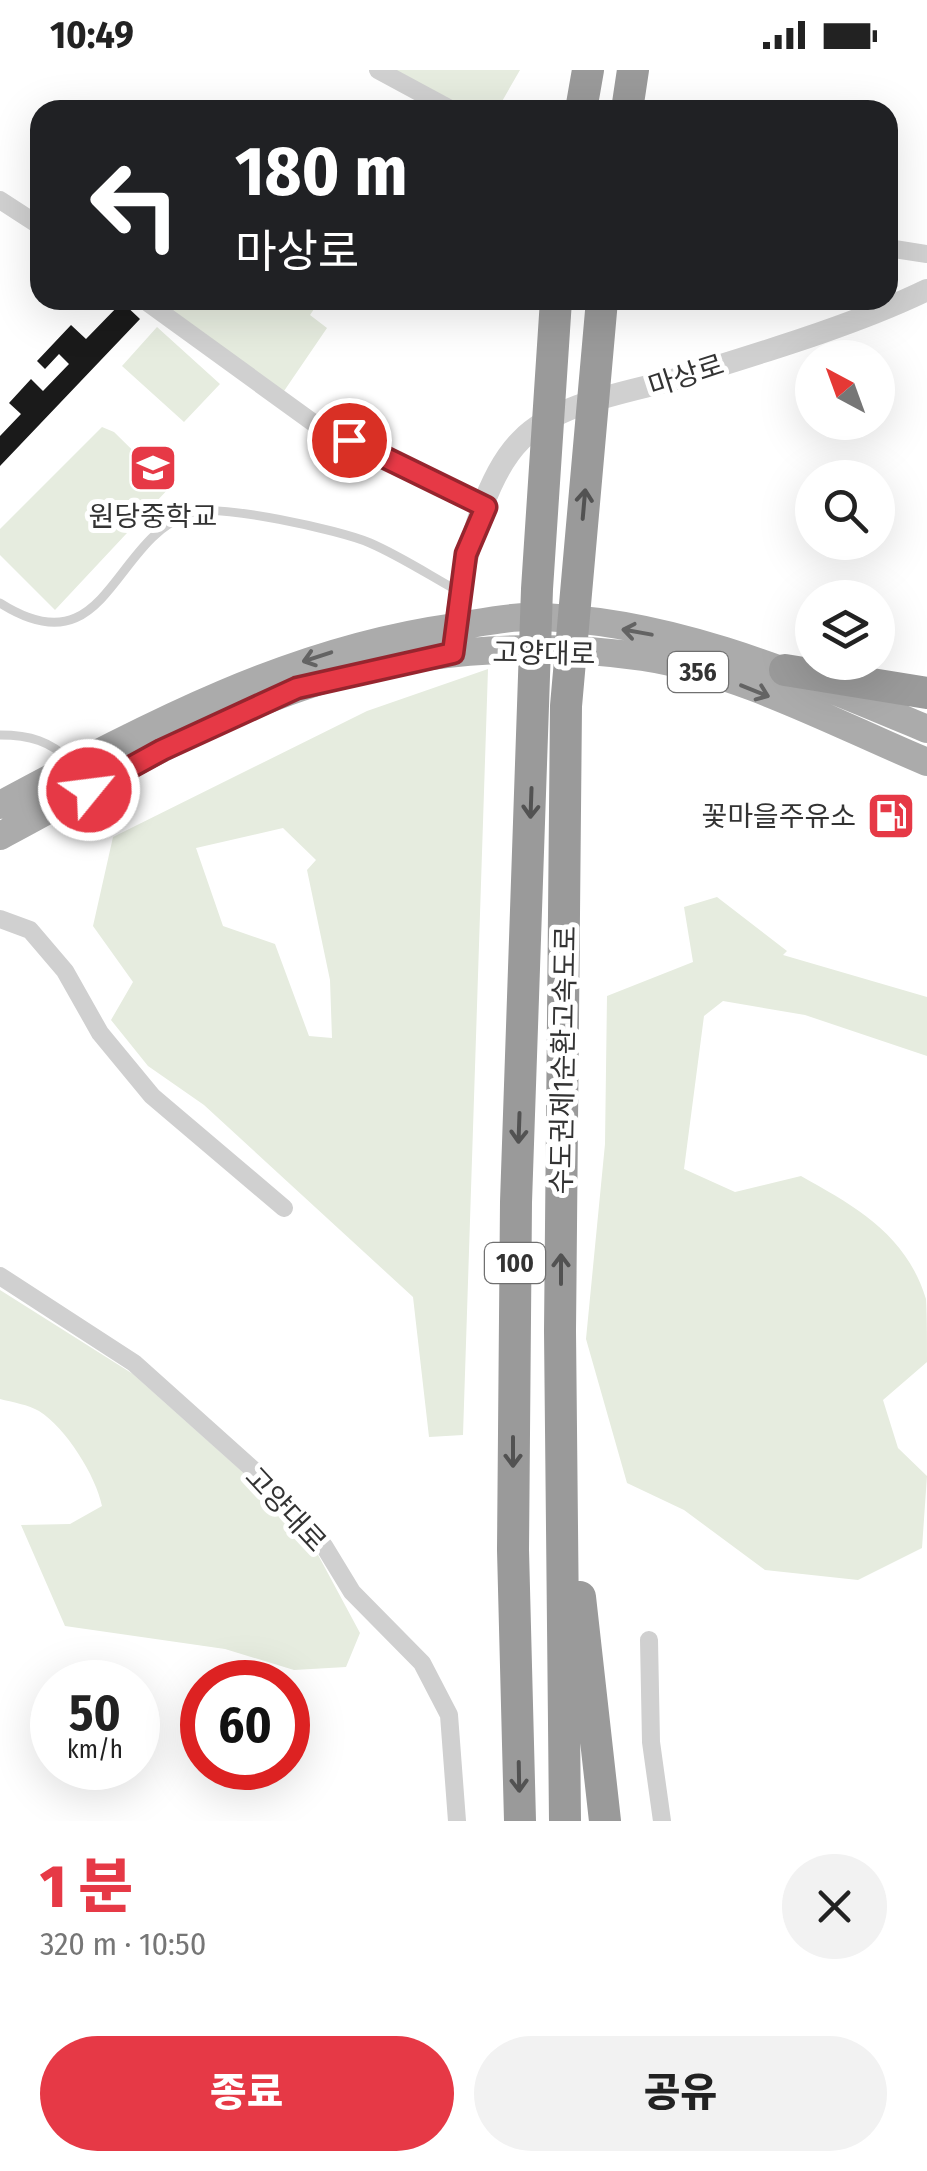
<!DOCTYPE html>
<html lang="ko">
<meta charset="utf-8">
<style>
:root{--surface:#fff;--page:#f2f2f2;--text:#222;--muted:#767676;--accent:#e63946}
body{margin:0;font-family:"Fira Sans Condensed","Noto Sans KR",sans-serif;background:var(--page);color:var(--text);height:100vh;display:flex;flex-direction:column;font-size:38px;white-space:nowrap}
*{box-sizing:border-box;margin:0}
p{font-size:32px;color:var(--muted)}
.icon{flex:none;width:55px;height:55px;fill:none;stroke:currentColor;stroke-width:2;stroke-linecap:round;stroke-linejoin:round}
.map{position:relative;height:1751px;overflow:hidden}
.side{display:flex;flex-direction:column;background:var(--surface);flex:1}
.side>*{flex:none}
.guide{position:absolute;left:30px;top:30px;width:868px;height:210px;border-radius:30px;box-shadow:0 10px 40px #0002;background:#202124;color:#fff;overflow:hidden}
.needle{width:65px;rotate:319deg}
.tools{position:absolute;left:795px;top:270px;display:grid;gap:20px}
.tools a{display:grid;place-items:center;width:100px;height:100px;border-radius:50%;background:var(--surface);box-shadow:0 10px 40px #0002;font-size:50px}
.speed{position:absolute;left:30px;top:1590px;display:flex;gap:20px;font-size:50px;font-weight:700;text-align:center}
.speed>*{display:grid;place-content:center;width:130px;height:130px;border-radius:50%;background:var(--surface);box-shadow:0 10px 40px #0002;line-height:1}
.speed small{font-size:25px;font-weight:400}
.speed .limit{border:15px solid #d22;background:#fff;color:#111}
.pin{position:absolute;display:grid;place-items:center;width:85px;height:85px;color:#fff;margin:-42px;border:5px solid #fff;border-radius:50%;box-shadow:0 2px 10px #0007}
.me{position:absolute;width:110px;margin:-55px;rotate:61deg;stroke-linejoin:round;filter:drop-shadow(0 0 8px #0008)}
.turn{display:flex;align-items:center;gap:35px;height:210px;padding:0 40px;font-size:45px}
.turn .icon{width:130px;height:130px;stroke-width:2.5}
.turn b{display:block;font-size:70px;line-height:85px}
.round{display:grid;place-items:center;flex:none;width:105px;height:105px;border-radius:52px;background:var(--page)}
.headline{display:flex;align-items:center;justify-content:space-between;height:170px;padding:0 40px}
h1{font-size:60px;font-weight:800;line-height:75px;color:var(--accent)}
.cta{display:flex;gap:20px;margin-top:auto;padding:20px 40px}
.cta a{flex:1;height:115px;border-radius:60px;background:var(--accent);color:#fff;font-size:40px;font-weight:800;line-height:115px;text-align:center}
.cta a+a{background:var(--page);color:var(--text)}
.status{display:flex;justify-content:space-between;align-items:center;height:70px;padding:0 50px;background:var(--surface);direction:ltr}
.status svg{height:28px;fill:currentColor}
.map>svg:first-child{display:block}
</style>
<div class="status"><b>10:49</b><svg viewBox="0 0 49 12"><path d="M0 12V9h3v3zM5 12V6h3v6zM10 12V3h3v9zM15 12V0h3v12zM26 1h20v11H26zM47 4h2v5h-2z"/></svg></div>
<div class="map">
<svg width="927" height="1751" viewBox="0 0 927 1751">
<rect width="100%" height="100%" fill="#fff"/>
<path fill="#e6ecdf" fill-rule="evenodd" d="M390,0H520L497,40H443Z
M158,230H320L310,245L327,258L282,324Z
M157,257L220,314L184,352L122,296Z
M102,357L114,362L170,417L55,540L0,485V459Z
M488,599L463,1365L429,1367L413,1227L204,1035L148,996L111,950L133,912L93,856L113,767L367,641ZM283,758L316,790L307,800L330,910L332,968L309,966L275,874L223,856L196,778Z
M717,827L787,881L783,885L927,927V986L805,945L723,931L704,946L684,1099L735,1122L801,1106C856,1137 906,1164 926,1229C927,1247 927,1273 927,1292L883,1330L898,1378L927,1406L922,1478L858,1510L765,1500L684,1440L627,1413L586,1269L605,1074L607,926L693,892L684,837Z
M0,1220L133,1304L302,1455L360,1563L346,1597L294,1600L225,1579L65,1556L21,1455L70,1454L102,1436C96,1406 66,1358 39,1341C29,1335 12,1332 0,1329Z"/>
<path fill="#1a1a1a" d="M122,232L140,249L0,396V366L21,344L9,333L31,309L43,321L69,294L59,284L45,299L37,291L71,255L86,269Z"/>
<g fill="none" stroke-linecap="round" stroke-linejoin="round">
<path stroke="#d0d0d0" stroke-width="9" d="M0,533C107,601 111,471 190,443C218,433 340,460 370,473C400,486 429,505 458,521
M0,665C30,665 50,671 72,692"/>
<path stroke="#d0d0d0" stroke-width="18" d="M378,0L452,40
M0,130L40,156
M888,178L927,184
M144,230L315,354L486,437
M0,849L30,860L65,901L100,963L152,1026L284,1138
M0,1206L134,1293L268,1413L324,1476L352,1522L422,1593L449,1645L457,1751
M649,1570L651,1672L662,1751"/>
<path stroke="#d0d0d0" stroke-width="22" d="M454,569C459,512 479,412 521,370C559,331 632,322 683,307C760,283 855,255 927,220"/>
<path stroke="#ababab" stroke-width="28" d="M0,735C146,657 288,580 454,557C479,553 505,547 529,547C666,547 803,607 927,659
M0,766C97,715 194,654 299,618C407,580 530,570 643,587C741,602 836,654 927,692"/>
<path stroke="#9a9a9a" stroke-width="32" d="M581,40L588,0
M627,40L633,0
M785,600L927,623
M580,1527L605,1751
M520,1751L513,1480L516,1132L537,519L556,230
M565,1751L560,1261L566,636L602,230"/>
</g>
<defs><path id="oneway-shaft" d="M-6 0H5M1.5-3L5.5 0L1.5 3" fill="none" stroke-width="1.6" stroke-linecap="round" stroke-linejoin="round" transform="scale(2.5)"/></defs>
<g stroke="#525252">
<use href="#oneway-shaft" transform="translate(584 434) rotate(-85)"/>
<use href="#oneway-shaft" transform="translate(531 733) rotate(92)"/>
<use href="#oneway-shaft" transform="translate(519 1058) rotate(92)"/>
<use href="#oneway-shaft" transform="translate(561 1199) rotate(-90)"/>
<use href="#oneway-shaft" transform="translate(513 1382) rotate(90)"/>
<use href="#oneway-shaft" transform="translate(519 1707) rotate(89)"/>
</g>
<g stroke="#636363">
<use href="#oneway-shaft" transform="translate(637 562) rotate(-170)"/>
<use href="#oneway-shaft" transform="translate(317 587) rotate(162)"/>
<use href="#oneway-shaft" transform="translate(755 621) rotate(22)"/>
</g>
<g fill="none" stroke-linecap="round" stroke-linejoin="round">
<g stroke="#96252e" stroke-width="25">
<path id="route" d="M89,720L162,680L297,618L453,583L466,484L486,437L349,370"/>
</g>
<use href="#route" stroke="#e63946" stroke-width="18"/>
</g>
<defs>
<g id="school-square" transform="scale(2.5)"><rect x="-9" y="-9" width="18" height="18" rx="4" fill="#e63946" stroke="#fff"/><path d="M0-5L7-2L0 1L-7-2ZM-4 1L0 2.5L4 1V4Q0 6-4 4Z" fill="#fff"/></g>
<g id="fuel-square" transform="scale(2.5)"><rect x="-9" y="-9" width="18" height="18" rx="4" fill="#e63946" stroke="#fff"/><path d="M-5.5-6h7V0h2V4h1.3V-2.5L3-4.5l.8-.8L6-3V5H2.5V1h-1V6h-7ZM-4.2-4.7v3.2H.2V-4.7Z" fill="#fff"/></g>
</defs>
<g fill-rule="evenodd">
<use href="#school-square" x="153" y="398"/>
<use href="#fuel-square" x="891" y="746"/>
</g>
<g text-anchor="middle" stroke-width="10" stroke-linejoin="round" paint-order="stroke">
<g fill="#fff" stroke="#707070" stroke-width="2.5">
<rect x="668" y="582" width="60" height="40" rx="8"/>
<rect x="485" y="1173" width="60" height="40" rx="8"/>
</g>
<g font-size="25" font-weight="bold" fill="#333">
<text x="698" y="611">356</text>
<text x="515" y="1202">100</text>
</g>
<g font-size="28" fill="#333" stroke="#fff">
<text transform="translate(686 305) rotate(-18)" y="10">마상로</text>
<text transform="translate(544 583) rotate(1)" y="10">고양대로</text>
<text transform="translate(563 990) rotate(-89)" y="10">수도권제1순환고속도로</text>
<text transform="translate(286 1439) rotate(47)" y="10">고양대로</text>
</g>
<g font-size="28" fill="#333" stroke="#fff">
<text x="153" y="456">원당중학교</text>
<text x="856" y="756" text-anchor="end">꽃마을주유소</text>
</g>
</g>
</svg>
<div class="tools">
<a><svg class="needle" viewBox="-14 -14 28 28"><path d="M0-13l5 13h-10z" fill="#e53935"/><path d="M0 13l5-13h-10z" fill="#767676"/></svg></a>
<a><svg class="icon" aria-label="search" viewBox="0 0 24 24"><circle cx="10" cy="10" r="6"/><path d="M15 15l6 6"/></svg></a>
<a><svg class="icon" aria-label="layers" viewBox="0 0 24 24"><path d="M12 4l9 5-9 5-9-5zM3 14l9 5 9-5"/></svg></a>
</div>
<div class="speed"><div>50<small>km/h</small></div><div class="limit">60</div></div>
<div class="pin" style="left:349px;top:370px;background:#d93025"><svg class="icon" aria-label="arrive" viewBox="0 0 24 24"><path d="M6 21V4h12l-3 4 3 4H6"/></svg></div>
<svg class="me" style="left:89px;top:720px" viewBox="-20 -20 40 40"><circle r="17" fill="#e63946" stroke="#fff" stroke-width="3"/><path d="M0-11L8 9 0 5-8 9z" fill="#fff"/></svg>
<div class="guide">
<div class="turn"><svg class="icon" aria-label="left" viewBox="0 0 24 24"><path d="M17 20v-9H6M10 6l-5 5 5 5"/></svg><div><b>180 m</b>마상로</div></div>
</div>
</div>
<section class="side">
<div class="headline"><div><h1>1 분</h1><p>320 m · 10:50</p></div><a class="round"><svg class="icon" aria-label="close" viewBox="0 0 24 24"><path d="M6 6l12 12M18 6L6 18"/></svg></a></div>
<div class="cta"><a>종료</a><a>공유</a></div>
</section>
